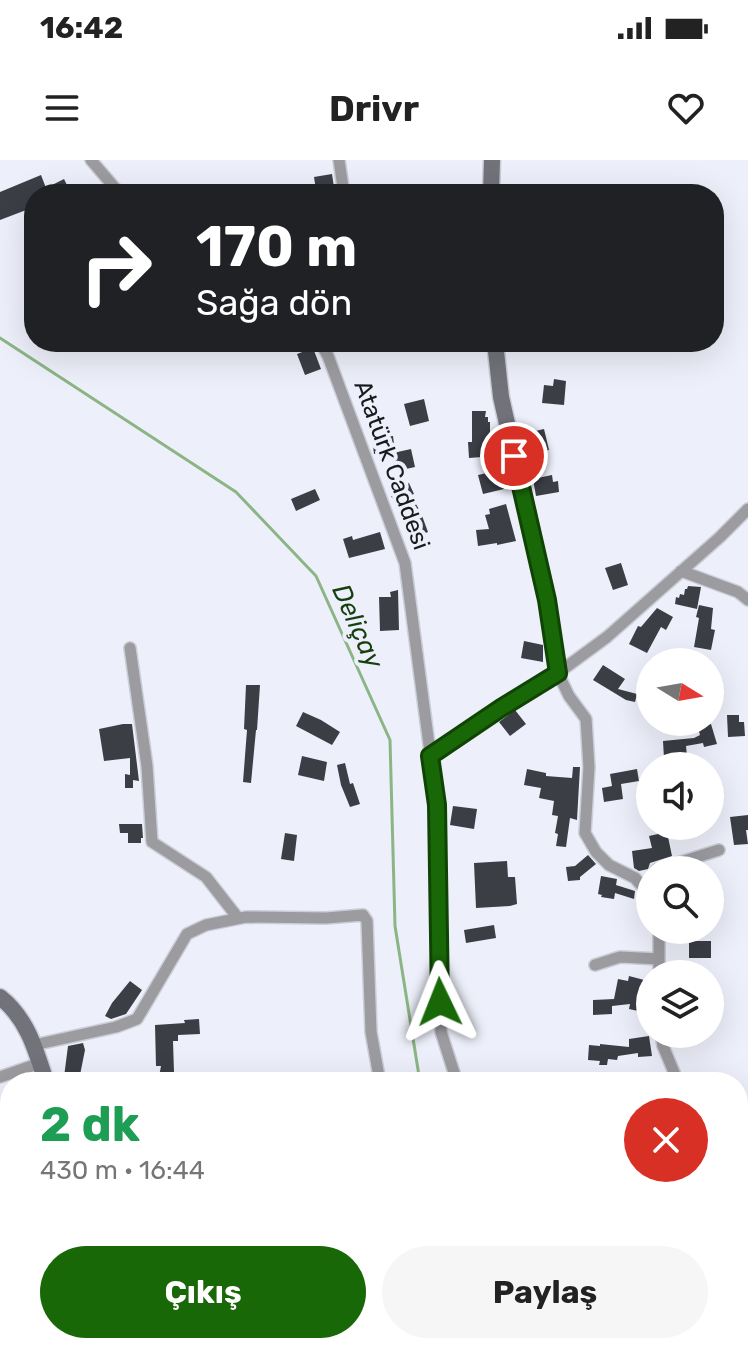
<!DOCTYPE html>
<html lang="tr">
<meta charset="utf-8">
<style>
:root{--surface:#fff;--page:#f6f6f6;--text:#222;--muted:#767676;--accent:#196808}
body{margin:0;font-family:Rubik,sans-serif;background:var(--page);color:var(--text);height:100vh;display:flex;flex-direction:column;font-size:30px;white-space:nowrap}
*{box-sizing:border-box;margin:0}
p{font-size:26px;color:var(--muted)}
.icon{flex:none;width:44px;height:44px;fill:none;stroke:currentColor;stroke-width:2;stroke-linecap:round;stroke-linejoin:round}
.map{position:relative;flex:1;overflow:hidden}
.drawer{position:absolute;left:0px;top:912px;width:748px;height:282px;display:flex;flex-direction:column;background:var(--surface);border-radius:32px 32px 0 0;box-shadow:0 8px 32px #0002}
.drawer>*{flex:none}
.banner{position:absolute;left:24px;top:24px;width:700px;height:168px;border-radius:32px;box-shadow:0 8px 32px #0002;background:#202124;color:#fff;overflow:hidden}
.needle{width:52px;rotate:101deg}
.tools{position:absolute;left:636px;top:488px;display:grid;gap:16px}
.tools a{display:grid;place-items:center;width:88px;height:88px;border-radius:50%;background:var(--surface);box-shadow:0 8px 32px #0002;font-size:40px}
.pin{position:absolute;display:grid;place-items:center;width:68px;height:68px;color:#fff;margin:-34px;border:4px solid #fff;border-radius:50%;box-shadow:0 2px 8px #0007}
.me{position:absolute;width:88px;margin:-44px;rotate:358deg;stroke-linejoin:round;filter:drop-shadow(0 0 6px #0008)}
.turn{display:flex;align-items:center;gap:28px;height:168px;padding:0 40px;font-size:36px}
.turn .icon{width:104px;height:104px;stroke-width:2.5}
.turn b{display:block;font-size:56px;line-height:68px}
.round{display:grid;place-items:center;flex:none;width:84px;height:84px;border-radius:42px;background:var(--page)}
.summary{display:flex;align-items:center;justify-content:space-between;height:136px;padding:0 40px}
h1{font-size:48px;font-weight:700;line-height:60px;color:#1e9e55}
.cta{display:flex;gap:16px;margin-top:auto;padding:16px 40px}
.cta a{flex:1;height:92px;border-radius:48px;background:var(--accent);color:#fff;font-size:32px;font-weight:700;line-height:92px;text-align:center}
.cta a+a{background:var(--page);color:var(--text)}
.status{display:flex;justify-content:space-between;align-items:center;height:56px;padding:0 40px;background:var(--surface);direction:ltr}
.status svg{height:22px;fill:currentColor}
header{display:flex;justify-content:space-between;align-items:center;height:104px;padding:0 40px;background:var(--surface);font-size:36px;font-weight:700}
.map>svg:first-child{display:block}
</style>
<div class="status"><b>16:42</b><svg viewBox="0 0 49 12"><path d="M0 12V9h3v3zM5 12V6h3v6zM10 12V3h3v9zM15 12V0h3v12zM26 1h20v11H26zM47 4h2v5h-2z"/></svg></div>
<header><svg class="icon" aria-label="menu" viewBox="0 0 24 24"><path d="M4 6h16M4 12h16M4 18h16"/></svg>Drivr<svg class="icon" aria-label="heart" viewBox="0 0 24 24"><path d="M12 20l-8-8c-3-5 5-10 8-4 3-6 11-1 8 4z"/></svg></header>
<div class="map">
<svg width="748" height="1193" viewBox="0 0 748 1193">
<rect width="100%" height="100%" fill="#edeffa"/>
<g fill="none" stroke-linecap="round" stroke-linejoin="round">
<path stroke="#8bb584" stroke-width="3" d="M0,178L236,332L316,416L390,580L395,766L420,922
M512,1184L516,1193"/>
</g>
<path fill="#3c3e46" d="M332,14L335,34L322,32V29L316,30L314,17Z
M41,15L46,28L64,19L70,31L65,34H34V47L0,60V32Z
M313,188L321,209L305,215L297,194Z
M554,219L566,221L564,245L542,243L544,225L553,226Z
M424,239L429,261L410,266L404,244Z
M472,251H486L485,257H488V262H490V281H494L495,296L469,298L468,282H472Z
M544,269L549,290L532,294L527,273Z
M393,276L395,292L374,294L372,278Z
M411,289L415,307L397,311L393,293Z
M500,310L504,329L483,334L478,315Z
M552,315L553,322L558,321L559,332L536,336L533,319Z
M409,323L414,334L411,335L421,353L428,372L420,375L416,365L406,369L399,350L391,336L396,334L394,330Z
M315,329L320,340L296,351L291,339Z
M506,344L516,381L497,385V383L478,386L476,370L489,369L485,355L490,354L489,349Z
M380,372L385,389L349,398L343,379L352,376L353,380Z
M621,403L628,425L613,430L605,408Z
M688,426L701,427L697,449L675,444L676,437L679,438L680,434L684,435L685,429H687Z
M398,430L399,470L380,471L379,437H391L390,432Z
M699,445L713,448L711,469L715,470L711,490L694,487L699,458L696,457Z
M657,448L673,457L666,470L661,467L647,493L629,484L638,466L641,467Z
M524,481L543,485V502L521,498Z
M603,505L625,519L618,529L637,534L635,542L626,540L593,520Z
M246,525H260L257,570H256L251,623L243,622L247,570L244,569Z
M515,550L526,564L510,576L499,562Z
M303,552L321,560L340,572L332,585L296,566Z
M727,555H739V562H744L745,576L728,577Z
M123,564H132L139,621L133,620V628H125V614L130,615V598L104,601L99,569Z
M711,564L717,584L704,587L703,583L686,586L687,596L664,598L663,581L694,578L700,575L698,568Z
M302,596L327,602L324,621L298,615Z
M345,603L350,624L353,623L360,644L350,647L341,625L337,605Z
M573,607H580L577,660L570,658L566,687L556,686L558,674L555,673L558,656L552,655L554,641L539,638L541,628L524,625L527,609L546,613V616L572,618Z
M637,609L639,621L621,624L623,639L604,642L602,628L612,626L610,614Z
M453,646L477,649L474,669L450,665Z
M748,655V670H746L748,684L734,685L730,657Z
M119,664H142L143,678H141V683H128V673H120Z
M667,672L672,696L650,703L648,709L639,711L634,708L632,691L652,688L649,676Z
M285,673L297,675L294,701L281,699Z
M588,695L596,704L580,717V720L568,721L566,707L575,706Z
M507,701L508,717H515L517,744L510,746L476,748L474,703Z
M601,716L617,719L616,725L635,731L634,739L615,733L614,739L601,737L602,735L598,734Z
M494,765L496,778L466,783L464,770Z
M689,781H711V798H689Z
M629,816L648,821L646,832H650V840L647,853L629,849L630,844L612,846V854L593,855V840L614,839L618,819L628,821Z
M130,821L142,830L126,854L111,859L105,856L112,843Z
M199,859L200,874L178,875V881H173L174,912L195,915L194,922H158L161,906H156L155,865L185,863L184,860Z
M649,876L652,896L638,897V893L618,896L617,900L608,899L607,905H599L600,901L588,900L589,885L600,886V884L629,887V879Z
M83,883L85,890L79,920L64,917L68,886Z"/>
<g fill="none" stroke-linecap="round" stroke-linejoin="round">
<g stroke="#cbcdd7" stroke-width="14">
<path id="street" d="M91,0L115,28L123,34
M339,0L344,34
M320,182L328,196L405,403L437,645L438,784L441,872L457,922
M681,411L738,432L748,440
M130,488L147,606L152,682L206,717L238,758
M558,513L569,536L586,559L589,607L585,673L596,692L609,705L635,718L650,735
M430,596L501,548L558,513L607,477L720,377L748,349
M656,710L719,690
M595,805L620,797L659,799
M659,814V770
M661,874L663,886L678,922
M34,885L116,867L137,859L187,774L206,765L246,757L326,758L363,755L367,761L371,872L380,922
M0,917L40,903
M738,1067L748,1091
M738,1168L748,1152
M477,1184L481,1193
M563,1184L577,1193
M722,1193L728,1184"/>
</g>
<g stroke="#cbcdd7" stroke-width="19">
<path id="secondary" d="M491,34L492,0
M495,182L501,237L547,440L558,513
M0,837C27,858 36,890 46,922
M74,1184L75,1193"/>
</g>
<use href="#street" stroke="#9b9ba0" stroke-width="11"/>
<use href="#secondary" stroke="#72737a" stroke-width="16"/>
</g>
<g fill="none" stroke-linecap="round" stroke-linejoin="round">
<g stroke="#104405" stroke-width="20">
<path id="route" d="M440,842L437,645L430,596L501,548L558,513L547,440L514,296"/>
</g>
<use href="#route" stroke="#196808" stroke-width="14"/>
</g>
<g text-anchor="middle" stroke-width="8" stroke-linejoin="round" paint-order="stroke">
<g font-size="24" fill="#191a1e" stroke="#edeffa">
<text transform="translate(392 305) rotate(70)" y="8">Atatürk Caddesi</text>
</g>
<g font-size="26" font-style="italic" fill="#153f0e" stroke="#edeffa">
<text transform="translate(358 466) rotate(66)" y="9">Deliçay</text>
</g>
</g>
</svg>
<div class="tools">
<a><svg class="needle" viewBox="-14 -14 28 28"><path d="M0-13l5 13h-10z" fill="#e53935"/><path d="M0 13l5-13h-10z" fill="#767676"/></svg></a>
<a><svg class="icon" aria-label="sound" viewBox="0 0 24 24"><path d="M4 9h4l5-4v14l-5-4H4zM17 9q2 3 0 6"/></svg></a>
<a><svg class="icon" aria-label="search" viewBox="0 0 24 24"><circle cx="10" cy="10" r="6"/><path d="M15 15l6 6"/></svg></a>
<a><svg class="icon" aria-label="layers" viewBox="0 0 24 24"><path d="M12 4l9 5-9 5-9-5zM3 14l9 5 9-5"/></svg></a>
</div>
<div class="pin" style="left:514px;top:296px;background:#d93025"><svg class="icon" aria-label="arrive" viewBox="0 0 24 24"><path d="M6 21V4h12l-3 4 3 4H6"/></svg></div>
<svg class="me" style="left:440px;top:842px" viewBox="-20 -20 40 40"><path d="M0-17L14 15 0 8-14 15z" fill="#196808" stroke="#fff" stroke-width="4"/></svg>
<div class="banner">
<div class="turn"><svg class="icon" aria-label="right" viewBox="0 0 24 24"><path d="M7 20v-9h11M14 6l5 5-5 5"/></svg><div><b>170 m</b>Sağa dön</div></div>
</div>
<section class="drawer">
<div class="summary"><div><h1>2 dk</h1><p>430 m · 16:44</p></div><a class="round" style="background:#d93025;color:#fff"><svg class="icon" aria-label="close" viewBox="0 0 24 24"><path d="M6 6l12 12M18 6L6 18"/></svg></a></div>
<div class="cta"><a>Çıkış</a><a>Paylaş</a></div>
</section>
</div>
